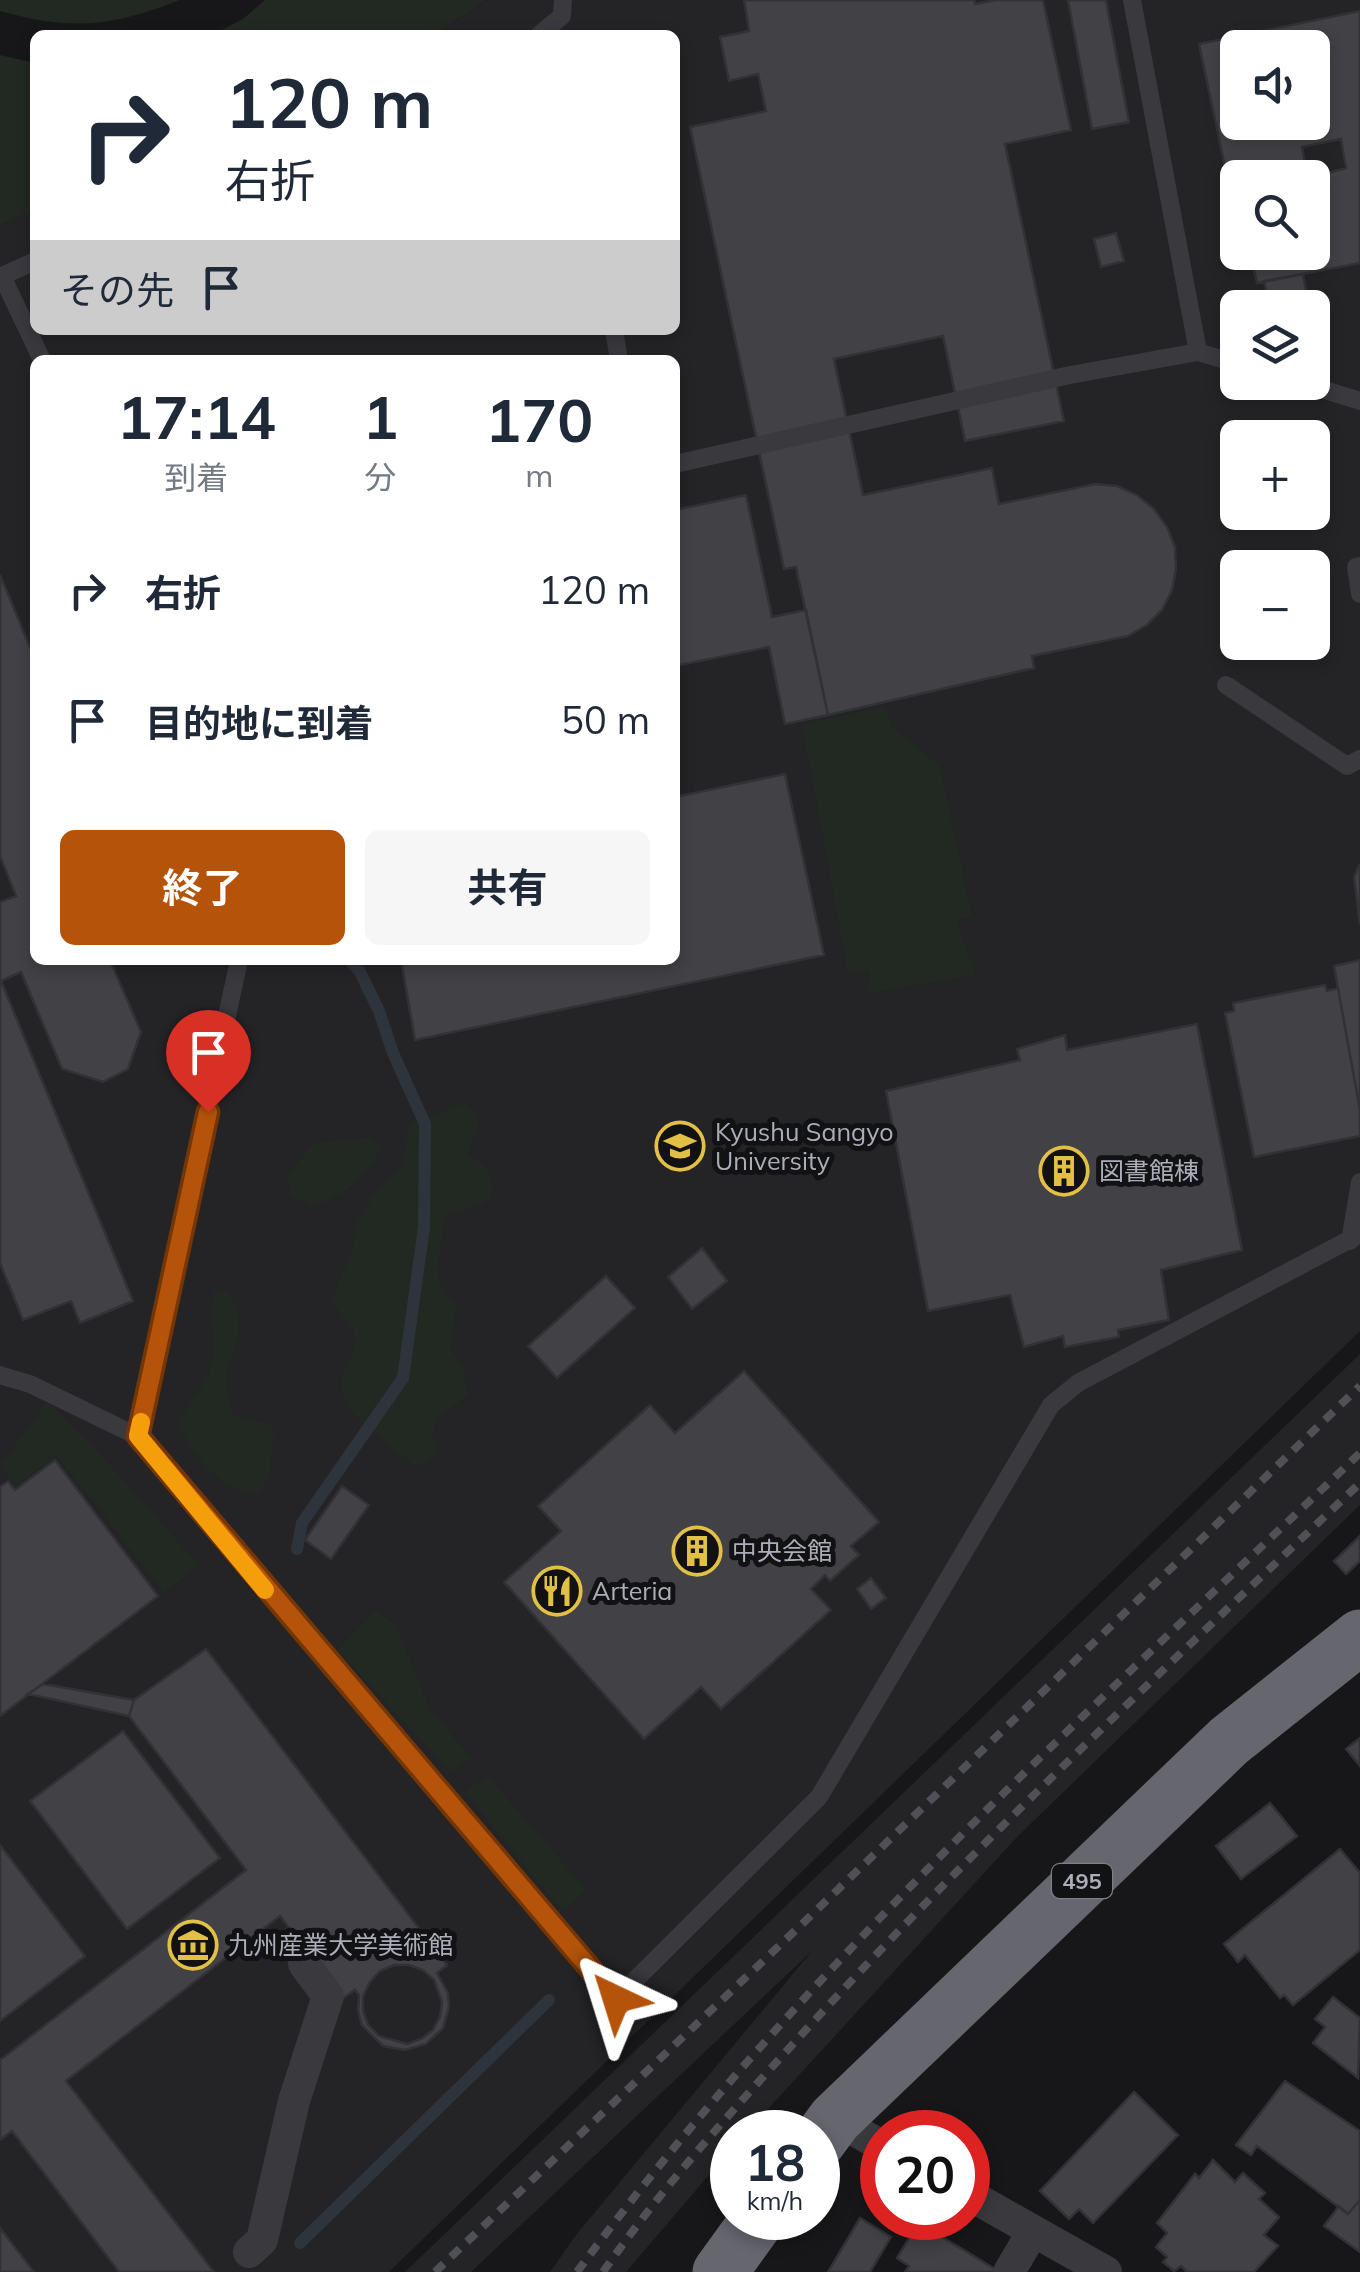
<!DOCTYPE html>
<html lang="ja">
<meta charset="utf-8">
<style>
:root{--surface:#fff;--page:#f6f6f7;--text:#1f2937;--muted:#747a83;--accent:#b45309}
body{margin:0;font-family:Mulish,"Noto Sans JP",sans-serif;background:var(--page);color:var(--text);height:100vh;display:flex;flex-direction:column;font-size:38px;white-space:nowrap}
*{box-sizing:border-box;margin:0}
p{font-size:32px;color:var(--muted)}
.icon{flex:none;width:55px;height:55px;fill:none;stroke:currentColor;stroke-width:2;stroke-linecap:round;stroke-linejoin:round}
.map{position:relative;flex:1;overflow:hidden}
.drawer{position:absolute;left:30px;top:355px;width:650px;height:610px;display:flex;flex-direction:column;background:var(--surface);border-radius:15px;box-shadow:0 5px 15px #0003}
.drawer>*{flex:none}
.guide{position:absolute;left:30px;top:30px;width:650px;height:305px;border-radius:15px;box-shadow:0 5px 15px #0003;background:#fff;color:var(--text);overflow:hidden}
.tools{position:absolute;left:1220px;top:30px;display:grid;gap:20px}
.tools a{display:grid;place-items:center;width:110px;height:110px;border-radius:15px;background:var(--surface);box-shadow:0 5px 15px #0003;font-size:50px}
.speed{position:absolute;left:710px;top:2110px;display:flex;gap:20px;font-size:50px;font-weight:700;text-align:center}
.speed>*{display:grid;place-content:center;width:130px;height:130px;border-radius:50%;background:var(--surface);box-shadow:0 5px 15px #0003;line-height:1}
.speed small{font-size:25px;font-weight:400}
.speed .limit{border:15px solid #d22;background:#fff;color:#111}
.pin{position:absolute;display:grid;place-items:center;width:85px;height:85px;color:#fff;margin:-102px -42px;border-radius:50% 50% 50% 0;rotate:-45deg;box-shadow:0 0 10px #0007}
.pin .icon{rotate:45deg}
.me{position:absolute;width:110px;margin:-55px;rotate:319deg;stroke-linejoin:round;filter:drop-shadow(0 0 8px #0008)}
.turn{display:flex;align-items:center;gap:35px;height:210px;padding:0 30px;font-size:45px}
.turn .icon{width:130px;height:130px;stroke-width:2.5}
.turn b{display:block;font-size:70px;line-height:85px}
.then{display:flex;align-items:center;height:95px;padding:0 30px;background:#0003;gap:20px;font-size:38px}
.eta{display:flex;justify-content:space-evenly;align-items:center;height:170px;text-align:center}
.eta b{font-size:60px;font-weight:700;line-height:70px}
.primary-button{display:flex;gap:20px;margin-top:auto;padding:20px 30px}
.primary-button a{flex:1;height:115px;border-radius:15px;background:var(--accent);color:#fff;font-size:40px;font-weight:700;line-height:115px;text-align:center}
.primary-button a+a{background:var(--page);color:var(--text)}
ul{padding:0;list-style:none}
li{display:flex;align-items:center;gap:30px;height:130px;padding:0 30px}
li div{flex:1}
li b{display:block;font-size:38px}
li em{font-style:normal}
.map>svg:first-child{display:block}
</style>
<div class="map">
<svg width="1360" height="2272" viewBox="0 0 1360 2272">
<rect width="100%" height="100%" fill="#171719"/>
<path fill="#242326" fill-rule="evenodd" d="M487,0H1360V1331L389,2272H0V225L35,211V330H675V35H433ZM1238,48H1312V122H1238ZM1238,178H1312V252H1238ZM1238,308H1312V382H1238ZM35,360H675V960H35ZM1238,438H1312V512H1238ZM1238,568H1312V642H1238Z
M1360,1354V1505L1018,1836L747,2132H732V2148L626,2272H550L576,2235L812,1951L471,2272H405Z"/>
<path fill="#222923" d="M0,0H180C110,27 73,31 0,11Z
M265,0H487L433,35H212L243,19Z
M0,55L35,63V211L0,225Z
M886,707L891,726L940,766L972,917L956,919L976,975L868,993L869,970L848,973L802,724Z
M465,1103L474,1110L479,1121L468,1155C489,1165 495,1176 491,1199C474,1208 461,1209 445,1218C442,1247 426,1289 457,1304L451,1350L463,1367L468,1395L439,1418L432,1433L437,1448L429,1463L413,1465C390,1443 361,1430 345,1400C332,1375 361,1352 354,1333C349,1322 338,1311 331,1301L351,1253L358,1220L374,1195L403,1164L409,1124Z
M372,1137L381,1147C368,1181 343,1194 311,1208L293,1197L286,1178L313,1143Z
M215,1290L227,1291C257,1338 222,1349 227,1392C228,1400 231,1408 234,1416L272,1424C277,1442 268,1454 271,1473L259,1494C220,1490 193,1459 179,1424C187,1402 208,1384 212,1361C217,1336 207,1313 215,1290Z
M47,1401L96,1449L199,1565L164,1593L57,1456L16,1486L0,1466Z
M375,1611L395,1624L430,1709L472,1759L451,1772L337,1650Z
M487,1775L586,1889L563,1913L465,1792Z"/>
<g fill="none" stroke-linecap="round" stroke-linejoin="round">
<path stroke="#2e343c" stroke-width="12" d="M297,1549L302,1523L403,1378L424,1227L425,1124L393,1053L379,1011L359,970L349,960
M300,2243L549,2000"/>
</g>
<path fill="#424246" stroke="#323135" stroke-width="2.5" fill-rule="evenodd" d="M744,0H974L975,4L996,0H1043L1071,130L1005,144L1064,421L965,441L943,336L834,359L863,495L992,468L999,504L1095,484L1117,486L1137,495L1154,509L1167,527L1175,547L1176,569L1172,590L1162,610L1147,625L1128,636L1032,656L1034,668L828,715L796,567L784,569L690,127L766,111L758,74L729,81L720,37L749,31Z
M1068,0H1106L1129,122L1092,129Z
M1360,11V263L1257,283L1250,252H1312L1310,178L1346,168L1341,139L1302,147L1308,178H1238V229L1199,44ZM1238,48H1312V122H1238Z
M1116,233L1124,261L1101,267L1094,239Z
M1303,274L1309,308H1270L1264,281Z
M746,495L772,617L806,610L828,715L785,724L769,647L675,666V510Z
M0,575L35,659V960H110L141,1032L128,1069L103,1082L62,1069L21,972L1,981L133,1301L80,1323L71,1301L23,1320L0,1263V902L16,896L0,856Z
M785,774L824,955L415,1040L401,960H675V797Z
M1360,864V924L1354,877Z
M1360,960V1105H1359L1334,966Z
M1325,985L1327,991L1338,988L1360,1110V1136L1254,1157L1225,1013L1234,1011L1233,1003Z
M1197,1024L1242,1250L1161,1270L1169,1320L1118,1330L1119,1337L1065,1347L1063,1336L1024,1347L1010,1295L928,1311L886,1091L1020,1060L1017,1049L1065,1035L1067,1050Z
M702,1248L727,1281L692,1309L668,1277Z
M606,1276L635,1308L557,1378L528,1346Z
M744,1371L879,1522L851,1546L859,1555L830,1581L825,1575L811,1589L831,1610L721,1709L701,1687L644,1739L504,1582L561,1531L538,1506L650,1405L675,1433Z
M55,1460L158,1596L0,1716V1487L8,1481L15,1490Z
M342,1486L369,1505L331,1559L305,1540Z
M1360,1536V1561L1346,1574L1334,1561Z
M871,1578L886,1598L871,1609L857,1589Z
M206,1649L447,1965L437,1973L448,1993L449,2007L443,2028L426,2044L405,2050L383,2046L362,2025L358,2011L359,1995L355,1990L343,1998L280,1916L66,2081L214,2272H119L12,2131L0,2140V2060L246,1870L129,1716L134,1700ZM394,1965H409L423,1970L434,1980L442,2002L440,2016L433,2030L421,2039L407,2044L379,2036L368,2025L363,2011V1996L370,1982L380,1971Z
M43,1684L134,1700L129,1716L28,1694Z
M123,1731L220,1858L127,1929L30,1801Z
M1360,1738V1766L1346,1749Z
M1270,1803L1297,1836L1241,1879L1216,1846Z
M0,1845L85,1956L0,2021Z
M1340,1849L1360,1873V1950L1293,2005L1284,1995L1280,1998L1245,1955L1238,1962L1224,1944Z
M1333,1997L1360,2018L1358,2078L1313,2043L1325,2027L1315,2019Z
M1285,2081L1360,2131V2200L1348,2214L1257,2146L1251,2155L1236,2145Z
M1134,2092L1178,2135L1093,2223L1079,2209L1069,2219L1040,2191Z
M1213,2160L1235,2182L1243,2173L1265,2193L1259,2199L1279,2217L1264,2235L1278,2246L1254,2272H1187L1181,2266L1174,2271L1163,2262L1167,2257L1156,2247L1167,2233L1157,2223L1195,2174L1199,2178Z
M1360,2200V2252L1324,2226L1339,2206L1348,2214Z
M860,2218L891,2237L870,2272H828Z
M0,2228L34,2272H0Z
M914,2230L927,2238L932,2231L1000,2272H905L909,2266L897,2258Z"/>
<g fill="none" stroke-linecap="round" stroke-linejoin="round">
<path stroke="#39393e" stroke-width="18" d="M1132,0L1198,352
M539,35L562,16L563,0
M2,276L42,360
M0,277L35,261
M614,330L619,360
M1299,382L1360,401
M675,464L1070,375L1198,352L1238,364
M1360,566L1356,567L1360,594
M1226,685L1347,766L1360,759
M1350,1241L1360,1182
M0,1375L30,1384L137,1436L616,1999L819,1797L1051,1405L1078,1383L1360,1234
M137,1436L239,960"/>
<path stroke="#39393e" stroke-width="32" d="M835,2119L882,2146
M968,2194L1106,2272
M249,2252L262,2240L294,2101L328,1996L304,1964
M1009,2272L1033,2231"/>
<path stroke="#65666e" stroke-width="55" d="M818,2142L835,2119L1229,1741L1360,1637
M720,2272L759,2218"/>
<path stroke="#505156" stroke-width="8" stroke-dasharray="12 10" stroke-linecap="butt" d="M435,2272L800,1926L1360,1386
M577,2272C802,1967 1087,1714 1360,1453
M603,2272C662,2187 733,2110 803,2033C979,1840 1171,1663 1360,1483"/>
</g>
<g fill="none" stroke-linecap="round" stroke-linejoin="round">
<g stroke="#753606" stroke-width="25">
<path id="route" d="M208,1112L138,1436L616,1999"/>
</g>
<use href="#route" stroke="#b45309" stroke-width="18"/>
<path stroke="#f59e0b" stroke-width="18" d="M141,1422L138,1436L265,1590"/>
</g>
<defs>
<g id="university-ring" transform="scale(2.5)"><circle r="9.5" fill="#121214" stroke="#e2c046" stroke-width="1.5"/><path d="M0-5L7-2L0 1L-7-2ZM-4 1L0 2.5L4 1V4Q0 6-4 4Z" fill="#e2c046"/></g>
<g id="building-ring" transform="scale(2.5)"><circle r="9.5" fill="#121214" stroke="#e2c046" stroke-width="1.5"/><path d="M-4-6H4V6H1V3H-1V6H-4ZM-2.5-4.3h1.7v1.8h-1.7ZM.8-4.3h1.7v1.8H.8ZM-2.5-1h1.7V.8h-1.7ZM.8-1h1.7V.8H.8Z" fill="#e2c046"/></g>
<g id="restaurant-ring" transform="scale(2.5)"><circle r="9.5" fill="#121214" stroke="#e2c046" stroke-width="1.5"/><path d="M-5-6h1v4h1v-4h1v4h1v-4h1v5L-1.5 .5V6h-2V.5L-5-1ZM5-6V6H3V1.5H1.5Q1.5-4 5-6Z" fill="#e2c046"/></g>
<g id="museum-ring" transform="scale(2.5)"><circle r="9.5" fill="#121214" stroke="#e2c046" stroke-width="1.5"/><path d="M0-6L6-3V-2H-6V-3ZM-5-1h2V3h-2ZM-1-1h2V3h-2ZM3-1h2V3H3ZM-6 4H6V6H-6Z" fill="#e2c046"/></g>
</defs>
<g fill-rule="evenodd">
<use href="#university-ring" x="680" y="1146"/>
<use href="#building-ring" x="1064" y="1171"/>
<use href="#building-ring" x="697" y="1551"/>
<use href="#restaurant-ring" x="557" y="1591"/>
<use href="#museum-ring" x="193" y="1945"/>
</g>
<g text-anchor="middle" stroke-width="10" stroke-linejoin="round" paint-order="stroke">
<rect fill="#121214" stroke="#7d7e87" stroke-width="2.5" x="1052" y="1864" width="60" height="34" rx="8"/>
<g font-size="22" font-weight="bold" fill="#abadb8">
<text x="1082" y="1889">495</text>
</g>
<g font-size="25" fill="#abadb8" stroke="#121214" text-anchor="start">
<text x="715" y="1141">Kyushu Sangyo<tspan x="715" dy="29">University</tspan></text>
<text x="1099" y="1180">図書館棟</text>
<text x="732" y="1560">中央会館</text>
<text x="592" y="1600">Arteria</text>
<text x="228" y="1954">九州産業大学美術館</text>
</g>
</g>
</svg>
<div class="tools">
<a><svg class="icon" aria-label="sound" viewBox="0 0 24 24"><path d="M4 9h4l5-4v14l-5-4H4zM17 9q2 3 0 6"/></svg></a>
<a><svg class="icon" aria-label="search" viewBox="0 0 24 24"><circle cx="10" cy="10" r="6"/><path d="M15 15l6 6"/></svg></a>
<a><svg class="icon" aria-label="layers" viewBox="0 0 24 24"><path d="M12 4l9 5-9 5-9-5zM3 14l9 5 9-5"/></svg></a>
<a>+</a>
<a>−</a>
</div>
<div class="speed"><div>18<small>km/h</small></div><div class="limit">20</div></div>
<div class="pin" style="left:208px;top:1112px;background:#d93025"><svg class="icon" aria-label="arrive" viewBox="0 0 24 24"><path d="M6 21V4h12l-3 4 3 4H6"/></svg></div>
<svg class="me" style="left:616px;top:1999px" viewBox="-20 -20 40 40"><path d="M0-17L14 15 0 8-14 15z" fill="#b45309" stroke="#fff" stroke-width="4"/></svg>
<div class="guide">
<div class="turn"><svg class="icon" aria-label="right" viewBox="0 0 24 24"><path d="M7 20v-9h11M14 6l5 5-5 5"/></svg><div><b>120 m</b>右折</div></div>
<div class="then">その先<svg class="icon" aria-label="arrive" viewBox="0 0 24 24"><path d="M6 21V4h12l-3 4 3 4H6"/></svg></div>
</div>
<section class="drawer">
<div class="eta">
<div><b>17:14</b><p>到着</p></div>
<div><b>1</b><p>分</p></div>
<div><b>170</b><p>m</p></div>
</div>
<ul>
<li><svg class="icon" aria-label="right" viewBox="0 0 24 24"><path d="M7 20v-9h11M14 6l5 5-5 5"/></svg><div><b>右折</b></div><em>120 m</em></li>
<li><svg class="icon" aria-label="arrive" viewBox="0 0 24 24"><path d="M6 21V4h12l-3 4 3 4H6"/></svg><div><b>目的地に到着</b></div><em>50 m</em></li>
</ul>
<div class="primary-button"><a>終了</a><a>共有</a></div>
</section>
</div>
